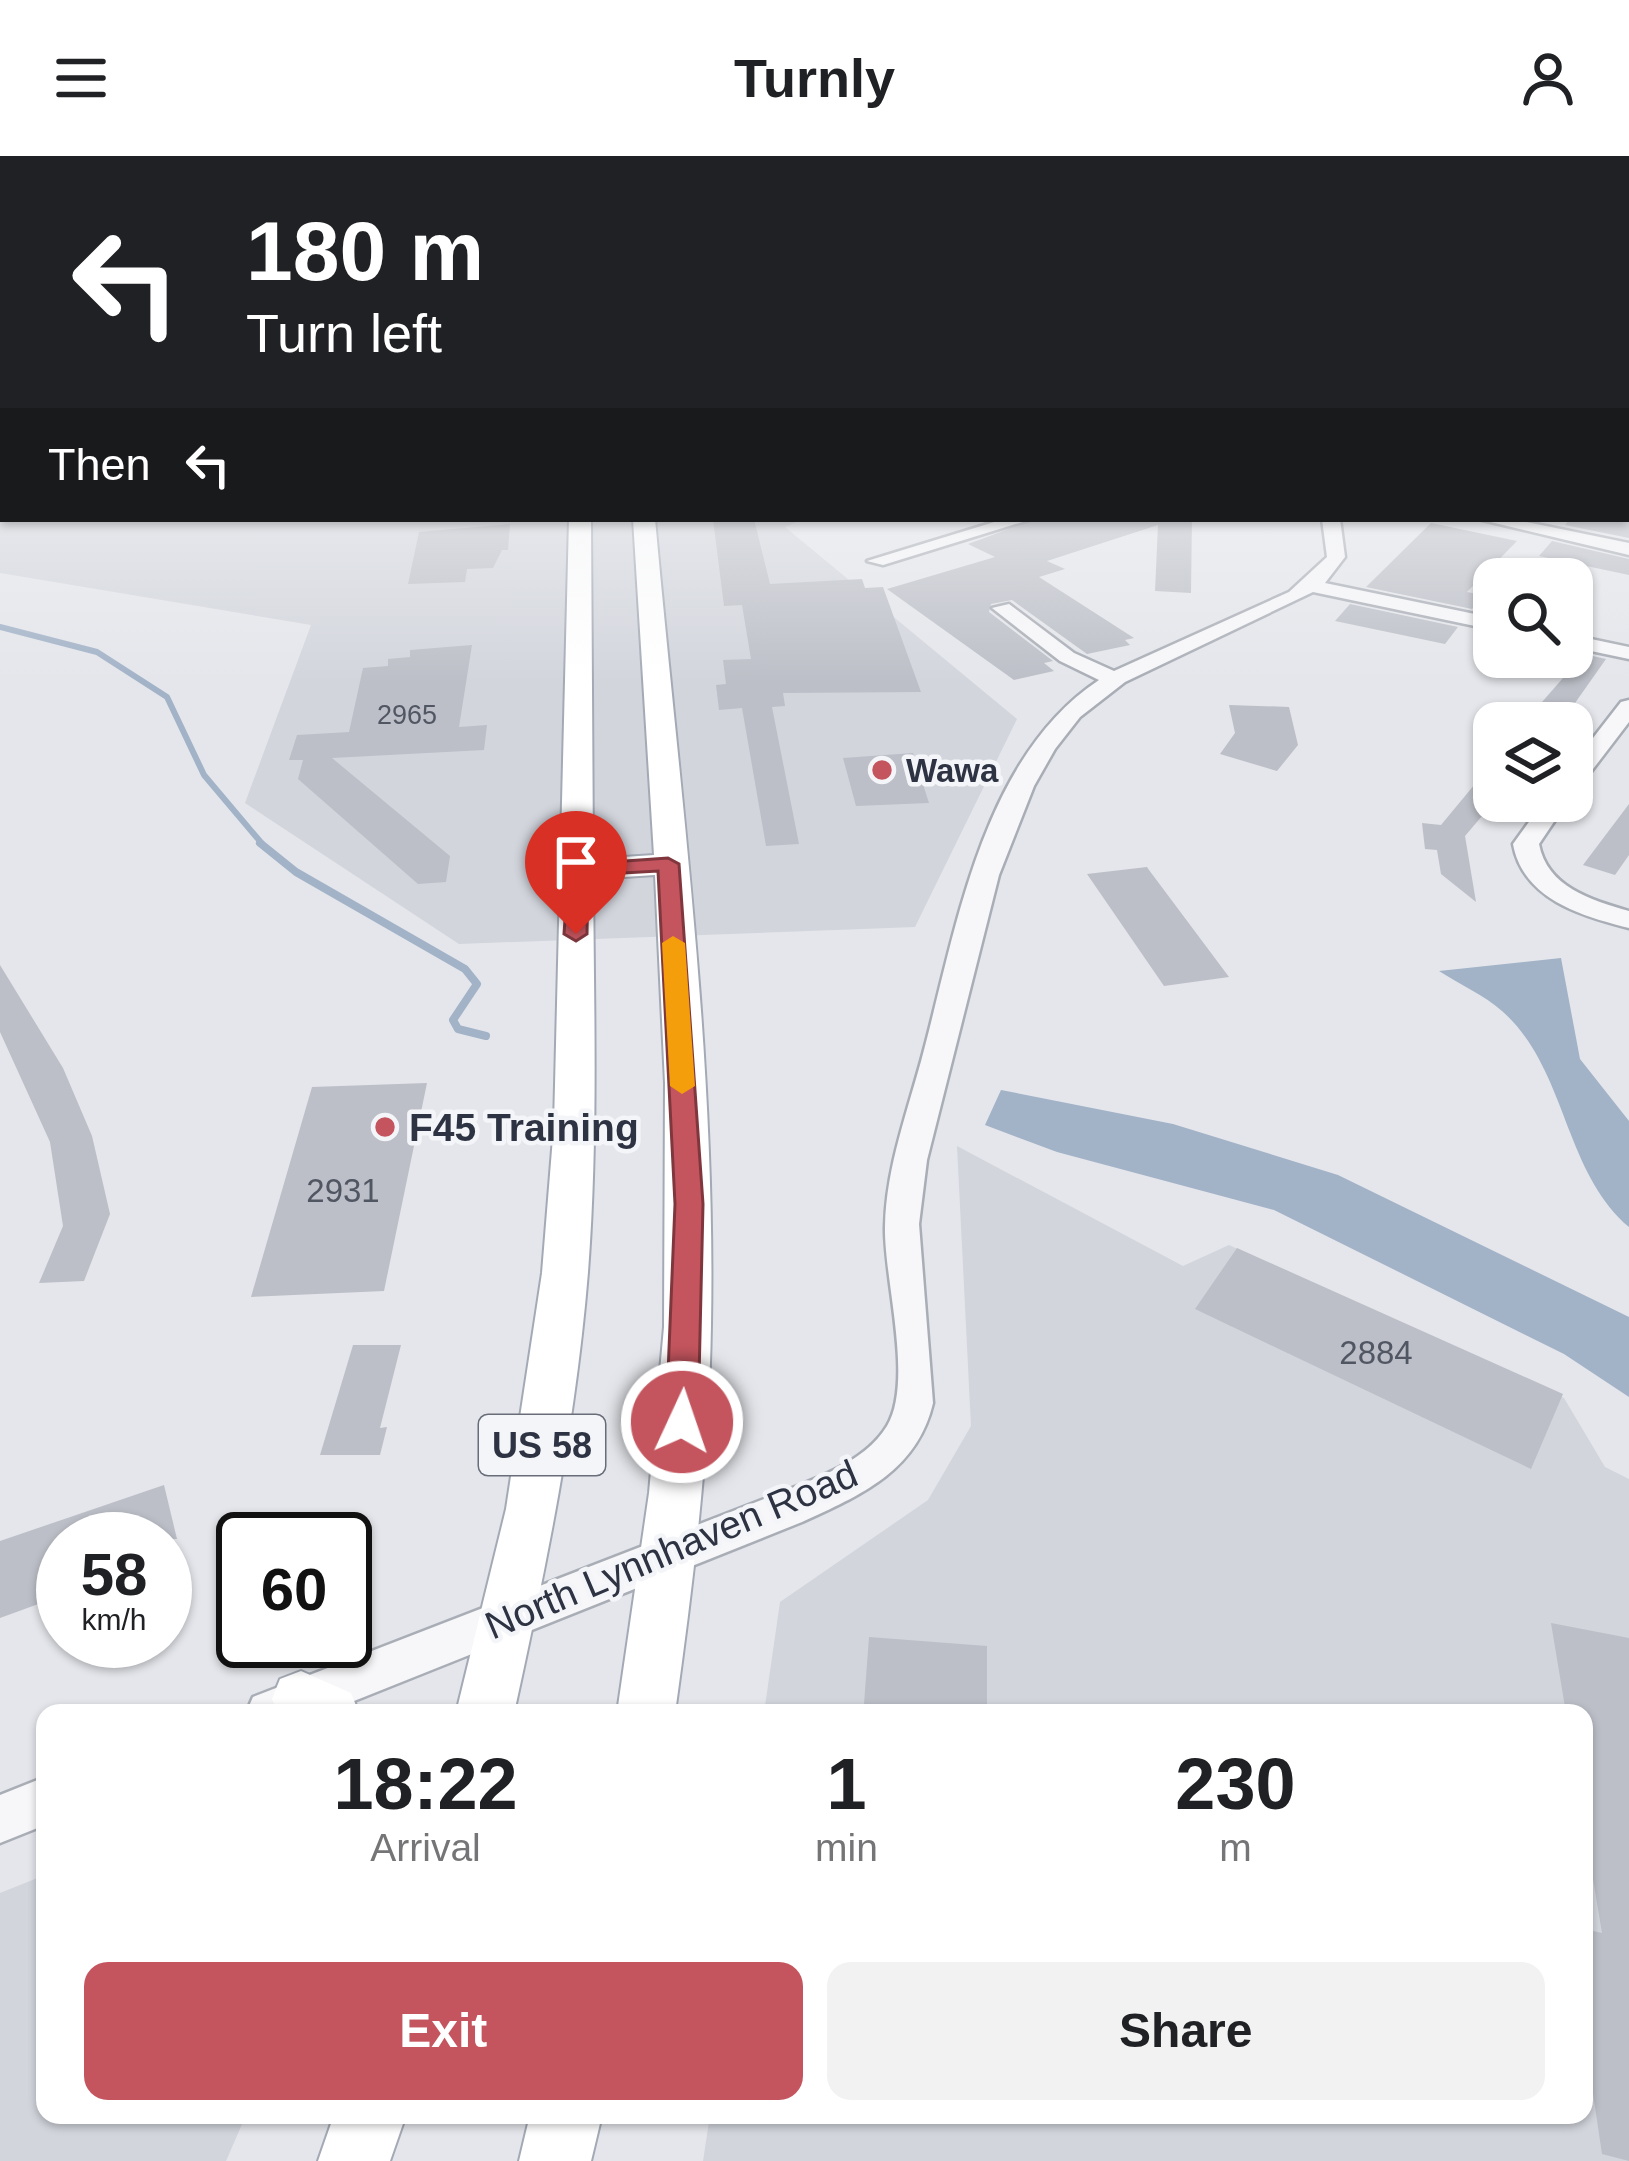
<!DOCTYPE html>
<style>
:root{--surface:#fff;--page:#f2f2f2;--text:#202124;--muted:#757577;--accent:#c4555e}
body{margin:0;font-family:Arial,sans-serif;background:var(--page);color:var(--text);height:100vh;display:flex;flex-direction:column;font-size:45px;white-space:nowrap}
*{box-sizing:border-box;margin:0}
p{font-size:39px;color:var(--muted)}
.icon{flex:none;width:66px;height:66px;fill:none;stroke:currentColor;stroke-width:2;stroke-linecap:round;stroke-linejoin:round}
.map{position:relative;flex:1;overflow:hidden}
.drawer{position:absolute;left:36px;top:1548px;width:1557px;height:420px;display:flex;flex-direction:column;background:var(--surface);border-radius:24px;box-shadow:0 3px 9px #0004}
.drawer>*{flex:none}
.hud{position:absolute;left:0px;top:0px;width:1629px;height:366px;box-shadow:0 3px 9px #0004;background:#202124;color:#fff;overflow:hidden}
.tools{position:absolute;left:1473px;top:402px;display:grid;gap:24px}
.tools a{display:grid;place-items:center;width:120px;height:120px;border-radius:24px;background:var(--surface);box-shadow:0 3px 9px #0004;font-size:60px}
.speed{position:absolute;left:36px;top:1356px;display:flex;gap:24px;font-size:60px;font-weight:700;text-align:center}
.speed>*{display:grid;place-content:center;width:156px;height:156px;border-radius:50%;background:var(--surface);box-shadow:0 3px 9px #0004;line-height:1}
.speed small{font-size:30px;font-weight:400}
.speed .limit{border:6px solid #111;border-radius:18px;background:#fff;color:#111}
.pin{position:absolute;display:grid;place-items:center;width:102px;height:102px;color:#fff;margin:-123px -51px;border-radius:50% 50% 50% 0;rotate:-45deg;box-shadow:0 0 12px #0007}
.pin .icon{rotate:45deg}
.me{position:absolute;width:132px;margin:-66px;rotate:3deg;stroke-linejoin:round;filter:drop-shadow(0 0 9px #0008)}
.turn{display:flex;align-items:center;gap:42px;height:252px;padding:0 48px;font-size:54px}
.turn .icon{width:156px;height:156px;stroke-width:2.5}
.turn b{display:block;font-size:84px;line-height:102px}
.then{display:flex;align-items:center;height:114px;padding:0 48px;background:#0003;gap:24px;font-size:45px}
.eta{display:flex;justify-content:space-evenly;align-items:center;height:204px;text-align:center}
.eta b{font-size:72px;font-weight:700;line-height:84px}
.primary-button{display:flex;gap:24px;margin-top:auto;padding:24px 48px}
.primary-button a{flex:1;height:138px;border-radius:24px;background:var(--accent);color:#fff;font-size:48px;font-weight:700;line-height:138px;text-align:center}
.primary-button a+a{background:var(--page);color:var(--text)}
header{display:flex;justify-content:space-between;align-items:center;height:156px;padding:0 48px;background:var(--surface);font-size:54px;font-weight:700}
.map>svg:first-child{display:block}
</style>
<header><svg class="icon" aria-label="menu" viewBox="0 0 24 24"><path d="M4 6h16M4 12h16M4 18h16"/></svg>Turnly<svg class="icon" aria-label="person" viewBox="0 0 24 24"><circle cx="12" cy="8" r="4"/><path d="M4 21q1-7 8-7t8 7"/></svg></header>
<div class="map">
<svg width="1629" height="2005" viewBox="0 0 1629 2005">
<rect width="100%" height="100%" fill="#e4e6eb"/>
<path fill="#d2d5dc" d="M0,354L3,363H804L785,371L1017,563L915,771L459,788L245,647L311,469L0,417Z
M957,990L1183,1110L1229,1089L1564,1242L1605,1311L1629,1323V2005H703L710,1959H1584V1557H764L780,1446L928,1344L971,1270Z
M45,1719V1959H246L226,2005H0V1737Z"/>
<path fill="#a2b2c7" d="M1561,802L1580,903L1629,965V1071C1563,1015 1567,912 1502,855C1484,839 1459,828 1439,815Z
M1001,934L1173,968L1338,1019L1629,1161V1241L1564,1198L1274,1054L1057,996L985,969Z"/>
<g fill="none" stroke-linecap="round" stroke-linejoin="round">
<path stroke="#a2b2c7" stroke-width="6" d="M0,471L97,496L167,541L204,619L264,690"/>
<path stroke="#a2b2c7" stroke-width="8" d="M260,687L296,716L465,813L477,828L453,864L458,873L486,880"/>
</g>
<path fill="#bcbfc7" d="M713,363H754L770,428L862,423L865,432L883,431L921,536L783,537L785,550L772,551L799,688L766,690L742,552L719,554L716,529L726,528L723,504L751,503L742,449L724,450Z
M1036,363H1192L1191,437L1155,435L1158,369L1047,405L1065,413L1039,421L1134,482L1125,484L1130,489L1087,498L1012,444L991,448L989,456L1053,505L1044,507L1054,515L1014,524L887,433L995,401L968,388Z
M1570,363H1629V382L1565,369Z
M1431,367L1517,385L1467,436L1483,439L1472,453L1366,431Z
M510,368L508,394H502L493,412L467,413L465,426L408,428L419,376Z
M1552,385L1629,403V419L1539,400Z
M1350,448L1458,471L1445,488L1335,465Z
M472,489L459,571L487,569L484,594L332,602L450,700L446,726L418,728L298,623L303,604H289L297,579L349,576L363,512L388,510V503L410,501V494Z
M1584,498L1606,503L1575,547L1563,561L1535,554Z
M1229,549L1289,551L1298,589L1277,615L1220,598L1235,577Z
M913,597L929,647L856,650L843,602Z
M1494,605V646L1465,680L1476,746L1441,718L1437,694L1425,693L1422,667L1441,669Z
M1629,648V699L1615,719L1583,709Z
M1147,711L1149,714L1229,821L1164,830L1087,718Z
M0,809L63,912L92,980L110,1058L84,1125L39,1127L63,1070L50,986L0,876Z
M427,927L384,1135L251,1141L312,931Z
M1237,1092L1563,1238L1531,1313L1195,1153Z
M353,1189H401L380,1272L387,1271L380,1299H320Z
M164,1329L177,1383H63V1439L0,1462V1385Z
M1551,1467L1629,1482V2005L1602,1998L1584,1877V1773L1602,1777L1584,1669V1557H1566Z
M869,1481L987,1490V1557L864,1548Z"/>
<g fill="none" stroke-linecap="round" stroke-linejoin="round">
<g stroke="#a9adb5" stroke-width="5">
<path id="minor" d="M1626,337L1629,338V348L1626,347Z
M1004,363H1032L883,409L867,405Z
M1322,363H1340L1345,401L1325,427L1494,462V474L1313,436L1125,526L1080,561L1055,593L1034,630L999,719L927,1004L919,1068L933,1247C917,1315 861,1339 802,1366L324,1557H246L253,1541L772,1340C811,1324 864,1308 887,1270C914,1225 884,1124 885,1071C886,1010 909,952 924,894C957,769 983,601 1099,524L1060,505L992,452L1009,448L1074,497L1114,515L1289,436L1327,401Z
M1478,363H1512L1629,387V399Z
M1572,479L1629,491V503L1572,491Z
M1629,544V566L1580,630L1572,632V609L1621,546Z
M1544,645H1568L1539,688C1547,731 1591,744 1629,755V772C1581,760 1523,743 1513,688Z
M45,1621V1669L0,1687V1639Z"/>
</g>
<g stroke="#a4aab5" stroke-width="4">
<path id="major" d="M569,363H591L593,703L654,699L633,363H655C679,631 716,899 711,1169C709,1299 693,1428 675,1557H617L649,1337L664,1171L665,927L655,719L593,723C594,854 598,985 588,1116C576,1265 546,1411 514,1557H456L506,1353L542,1117L554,969Z
M301,1515L351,1537L359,1557H278L272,1543L280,1523Z
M334,1959H406L390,2005H318Z
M530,1959H602L591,2005H519Z"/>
</g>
<use href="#minor" fill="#f7f7f9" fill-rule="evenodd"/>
<use href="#major" fill="#fff" fill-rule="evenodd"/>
</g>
<linearGradient id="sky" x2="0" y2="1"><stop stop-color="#8cb3db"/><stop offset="0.47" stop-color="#f3f4f6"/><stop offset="1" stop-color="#f3f4f6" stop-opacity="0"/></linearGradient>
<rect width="1629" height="527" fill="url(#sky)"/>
<path fill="#c4555e" stroke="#7f373d" stroke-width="3" d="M668,702L679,708L703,1048L698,1266L694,1275H671L666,1266L675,1048L658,715L588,719L587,778L576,785L564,778L569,709Z"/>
<path fill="#f59e0b" d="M673,780L685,787L695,930L682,938L670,930L662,787Z"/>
<g fill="#c4555e" stroke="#f4f5f8" stroke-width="4.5">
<circle cx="882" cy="614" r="12"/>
<circle cx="385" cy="971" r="12"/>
</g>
<g text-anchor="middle" stroke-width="9" stroke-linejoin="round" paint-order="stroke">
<g font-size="27" fill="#515663">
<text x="407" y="568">2965</text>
</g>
<g font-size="33" font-weight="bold" fill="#2d3342" stroke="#f4f5f8" text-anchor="start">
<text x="906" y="626">Wawa</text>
</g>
<g font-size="33" fill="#515663">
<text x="343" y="1046">2931</text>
<text x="1376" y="1208">2884</text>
</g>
<rect fill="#f4f5f8" stroke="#696d79" stroke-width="3" x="479" y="1259" width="126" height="60" rx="9"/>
<g font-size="36" font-weight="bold" fill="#2d3342">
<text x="542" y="1302">US 58</text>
</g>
<g font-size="39" font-weight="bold" fill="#2d3342" stroke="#f4f5f8" text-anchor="start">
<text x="409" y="985">F45 Training</text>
</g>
<g font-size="39" fill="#2d3342" stroke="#f4f5f8">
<text transform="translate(671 1393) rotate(-23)" y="14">North Lynnhaven Road</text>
</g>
</g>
</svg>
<div class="tools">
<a><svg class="icon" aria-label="search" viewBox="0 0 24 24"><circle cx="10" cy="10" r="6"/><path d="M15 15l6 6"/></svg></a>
<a><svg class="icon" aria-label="layers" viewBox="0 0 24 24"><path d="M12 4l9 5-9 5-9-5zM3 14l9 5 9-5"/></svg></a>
</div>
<div class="speed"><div>58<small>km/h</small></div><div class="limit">60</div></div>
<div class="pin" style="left:576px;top:778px;background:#d93025"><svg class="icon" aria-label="arrive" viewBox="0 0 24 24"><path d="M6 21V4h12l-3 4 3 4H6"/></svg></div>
<svg class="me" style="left:682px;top:1266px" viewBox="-20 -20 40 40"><circle r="17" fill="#c4555e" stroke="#fff" stroke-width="3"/><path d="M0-11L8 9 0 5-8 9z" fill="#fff"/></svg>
<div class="hud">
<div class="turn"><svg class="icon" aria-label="left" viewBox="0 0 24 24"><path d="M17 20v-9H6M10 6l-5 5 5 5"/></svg><div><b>180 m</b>Turn left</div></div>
<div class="then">Then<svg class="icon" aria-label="left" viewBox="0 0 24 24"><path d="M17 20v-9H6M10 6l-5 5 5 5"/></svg></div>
</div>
<section class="drawer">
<div class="eta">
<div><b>18:22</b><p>Arrival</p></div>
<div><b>1</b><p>min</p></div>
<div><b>230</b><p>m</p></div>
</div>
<div class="primary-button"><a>Exit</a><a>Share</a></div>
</section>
</div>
